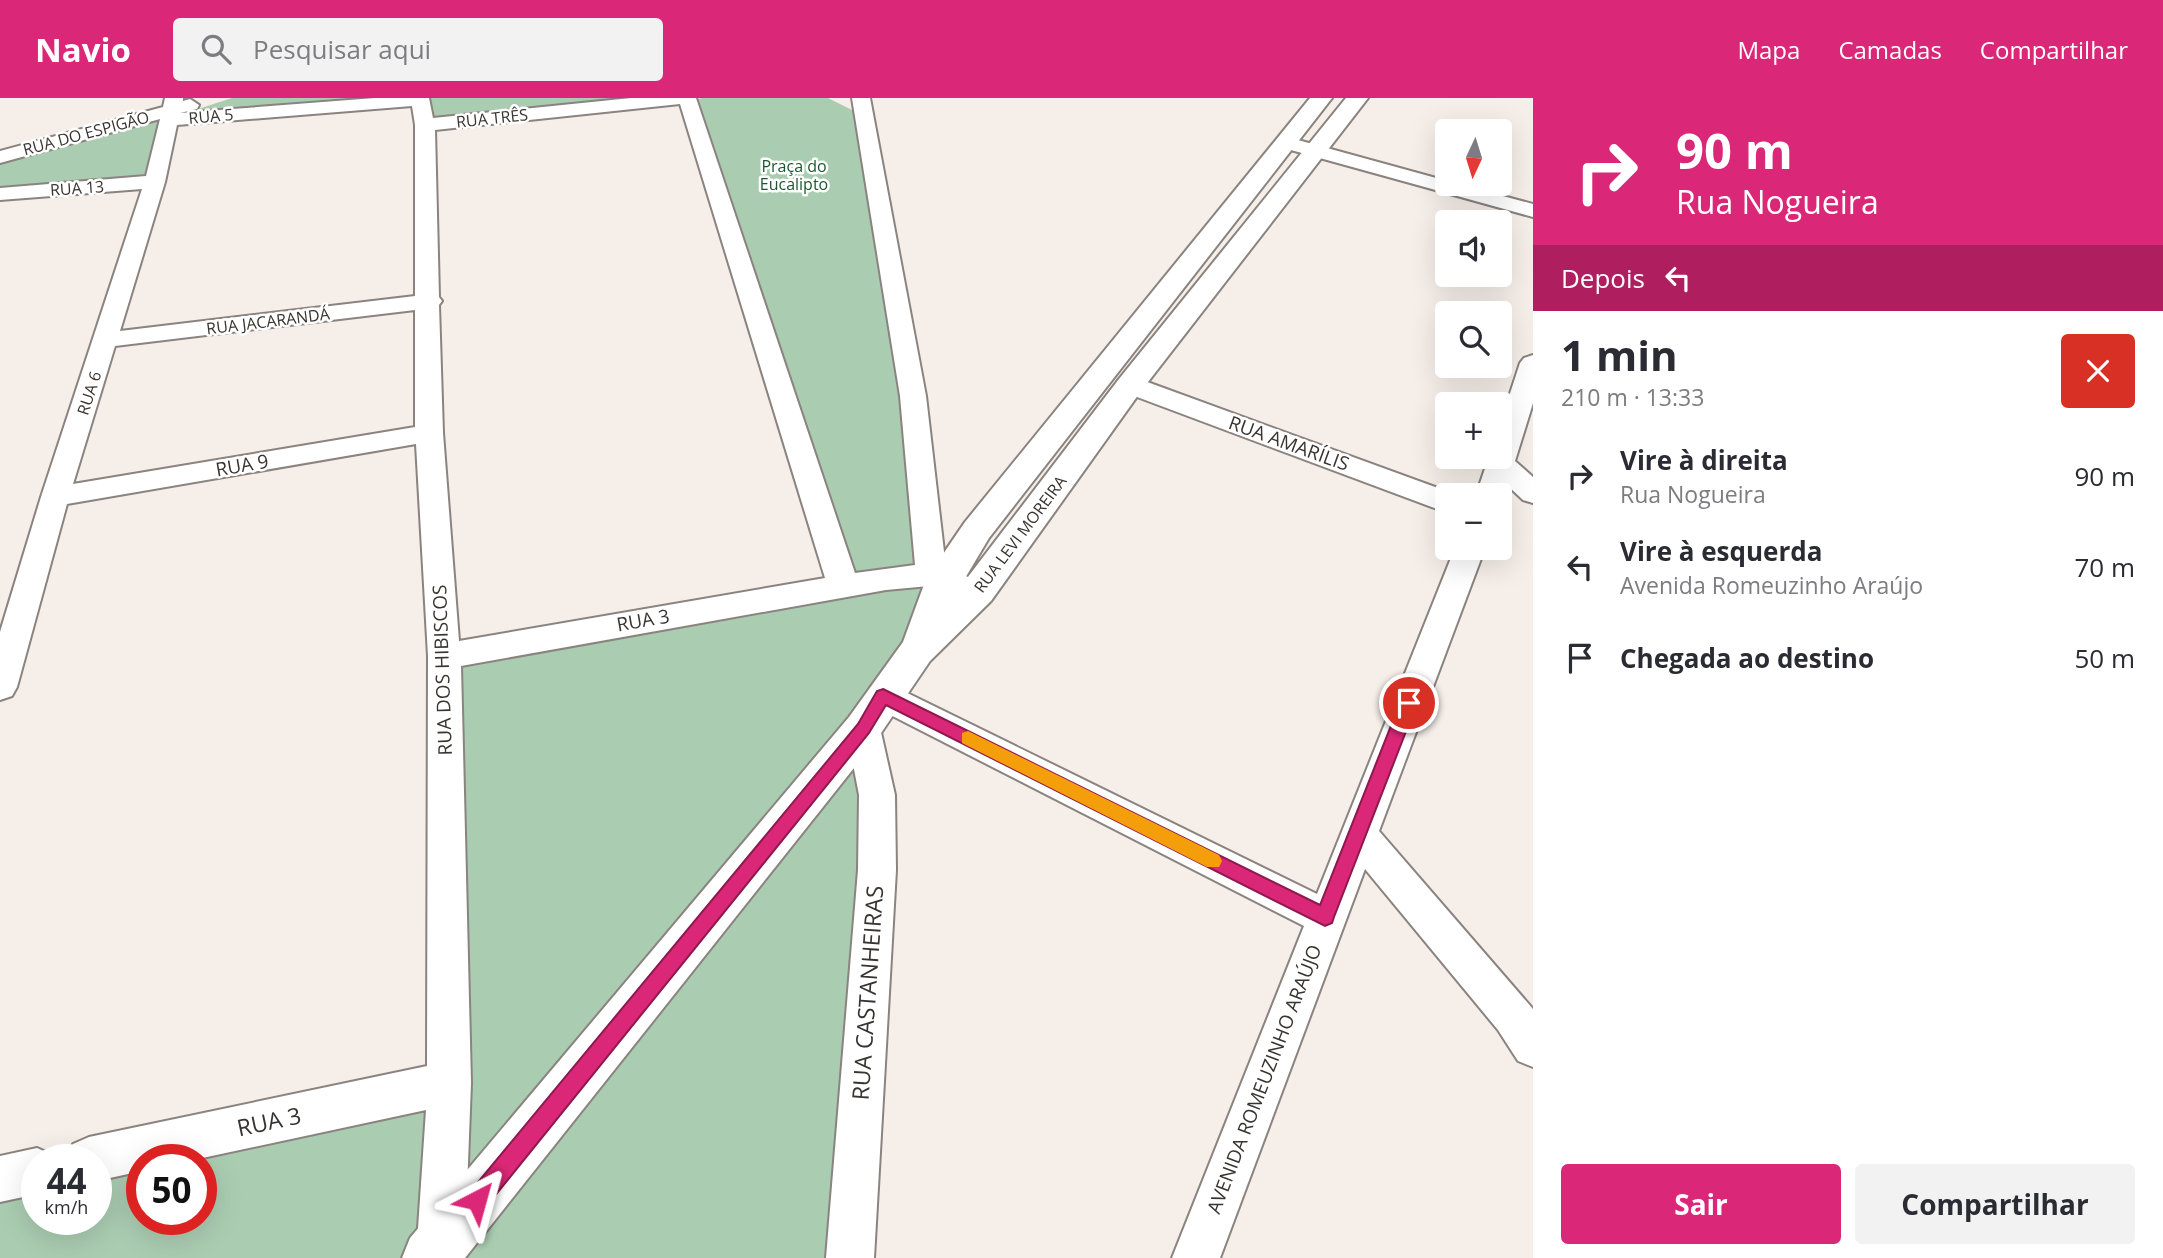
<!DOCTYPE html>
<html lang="pt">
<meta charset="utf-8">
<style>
:root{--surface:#fff;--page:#f2f2f3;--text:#2b2b33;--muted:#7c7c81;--accent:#db2777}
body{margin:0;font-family:"Open Sans",sans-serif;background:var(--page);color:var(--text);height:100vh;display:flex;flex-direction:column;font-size:26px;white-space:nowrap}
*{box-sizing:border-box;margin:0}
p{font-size:23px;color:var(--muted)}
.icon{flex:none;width:38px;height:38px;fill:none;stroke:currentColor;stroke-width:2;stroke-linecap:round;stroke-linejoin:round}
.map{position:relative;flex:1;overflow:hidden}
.drawer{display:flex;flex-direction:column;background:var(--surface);width:630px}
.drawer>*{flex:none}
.hud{background:#db2777;color:#fff;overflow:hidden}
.needle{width:46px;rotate:184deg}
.tools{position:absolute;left:1435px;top:21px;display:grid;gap:14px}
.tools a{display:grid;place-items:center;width:77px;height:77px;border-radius:7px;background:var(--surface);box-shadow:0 7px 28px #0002;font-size:35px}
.speed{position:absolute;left:21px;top:1046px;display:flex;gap:14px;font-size:35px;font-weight:700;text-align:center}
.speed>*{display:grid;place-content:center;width:91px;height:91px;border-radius:50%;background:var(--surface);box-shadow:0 7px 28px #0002;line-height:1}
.speed small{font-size:18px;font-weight:400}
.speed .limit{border:10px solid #d22;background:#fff;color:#111}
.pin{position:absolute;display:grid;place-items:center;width:60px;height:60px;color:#fff;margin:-30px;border:4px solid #fff;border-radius:50%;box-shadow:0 2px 7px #0007}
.me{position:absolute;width:77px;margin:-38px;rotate:39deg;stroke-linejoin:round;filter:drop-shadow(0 0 5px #0008)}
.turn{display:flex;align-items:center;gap:24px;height:147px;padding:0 28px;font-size:32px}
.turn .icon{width:91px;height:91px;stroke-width:2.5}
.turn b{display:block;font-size:49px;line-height:60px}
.then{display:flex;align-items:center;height:66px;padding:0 28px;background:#0003;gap:14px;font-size:26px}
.round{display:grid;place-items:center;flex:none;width:74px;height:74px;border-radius:7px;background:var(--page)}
.headline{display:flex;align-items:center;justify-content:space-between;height:119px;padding:0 28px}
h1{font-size:42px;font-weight:700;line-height:52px}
.button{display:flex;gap:14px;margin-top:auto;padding:14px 28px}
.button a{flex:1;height:80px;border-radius:7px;background:var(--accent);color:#fff;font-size:28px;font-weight:700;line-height:80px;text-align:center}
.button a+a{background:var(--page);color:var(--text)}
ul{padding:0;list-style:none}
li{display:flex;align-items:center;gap:21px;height:91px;padding:0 28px}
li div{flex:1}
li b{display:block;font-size:26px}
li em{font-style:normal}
header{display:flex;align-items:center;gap:42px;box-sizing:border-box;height:98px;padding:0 35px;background:var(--accent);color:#fff}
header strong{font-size:33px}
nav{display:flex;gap:38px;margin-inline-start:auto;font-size:24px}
.search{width:490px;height:63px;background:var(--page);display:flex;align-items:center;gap:18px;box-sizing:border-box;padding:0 24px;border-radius:7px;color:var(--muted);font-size:26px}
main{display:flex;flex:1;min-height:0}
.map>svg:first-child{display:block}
</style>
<header>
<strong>Navio</strong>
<div class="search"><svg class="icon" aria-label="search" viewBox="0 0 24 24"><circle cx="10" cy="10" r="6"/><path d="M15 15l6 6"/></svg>Pesquisar aqui</div>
<nav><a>Mapa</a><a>Camadas</a><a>Compartilhar</a></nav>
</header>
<main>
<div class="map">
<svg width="1533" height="1160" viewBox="0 0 1533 1160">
<rect width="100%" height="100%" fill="#f5eee9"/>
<path fill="#aacdb1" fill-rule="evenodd" d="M232,0H416L302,10L189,14Z
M426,0H668L427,22Z
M702,0H828L856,14L931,477L883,598L430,1160H0V1081L37,1073V1122H96V1062H89L442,987L444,558L843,487L693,2ZM142,1062H201V1122H142Z
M168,15L153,82L0,93V61Z
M863,630L847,1160H441Z"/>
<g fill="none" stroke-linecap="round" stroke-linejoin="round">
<g stroke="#8a837f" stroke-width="4">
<path id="minor" d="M165,0H183V3L190,1L199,7L197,11L180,15L375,0H429L433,20L631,0H696L855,475L915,467L900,298L852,0H870L926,298L946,471L982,484L987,492L982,500L971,503L929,488L886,492L461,568L471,985L465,1145L459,1160H423L417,1145L426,1012L193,1062H142V1073L96,1083V1062H66L73,1046L89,1039L427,968L428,558L416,346L67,406L17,589L12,598L0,602V534L41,399L142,91L0,102V90L146,78L160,21L0,65V53L163,9ZM680,6L825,480L459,543L443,335L439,207L442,203L439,199L435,32ZM412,8L415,27V198L120,233L165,84L177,27ZM415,212V329L73,386L115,248Z
M1287,39L1447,83V86H1458L1533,106V119L1280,49L1277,45Z
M1533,257V305L1515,363L1533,379V405L1523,402L1507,387L1500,404V397H1476L1489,359H1500V326L1520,265L1524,260Z
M1130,279L1139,281L1457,397H1447V414L1437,411L1121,293L1117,287L1121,281Z
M1455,450H1485L1379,733L1533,911V969L1518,963L1498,932L1365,771L1220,1160H1172L1304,828L871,607L866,598L871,589L883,585L895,589L1317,796Z
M863,616L875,620L880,630L895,697L896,772L874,1160H826L858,772L859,697L846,630L851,620Z
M37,1050L53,1057L55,1062H37V1096L0,1104V1058Z"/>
</g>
<g stroke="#8a837f" stroke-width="4">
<path id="secondary" d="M1310,0H1332L989,440L958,492L1119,281L1346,0H1368L1141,293L991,503L930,563L877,641L465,1160H402L410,1140L849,619L903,544L926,481L965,424Z"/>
</g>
<use href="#minor" fill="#fff" fill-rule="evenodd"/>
<use href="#secondary" fill="#fff" fill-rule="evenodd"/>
</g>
<path fill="#db2777" stroke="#8e194d" stroke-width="2" d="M883,591L1320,807L1400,605L1409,599L1417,605L1334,819L1332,825L1325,828L886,607L869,635L485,1110L477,1114L469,1110L466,1102L469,1095L858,626L877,593Z"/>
<path fill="#f59e0b" d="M968,633L1219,757L1222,763L1219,769H1207L962,645V635Z"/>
<g text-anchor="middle" stroke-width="5" stroke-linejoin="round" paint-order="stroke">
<g font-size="16" fill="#373432" stroke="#fff">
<text transform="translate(211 18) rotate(-5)" y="6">RUA 5</text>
<text transform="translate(492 20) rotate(-6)" y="6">RUA TRÊS</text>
<text transform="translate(86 35) rotate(-15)" y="6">RUA DO ESPIGÃO</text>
<text transform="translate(77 90) rotate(-4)" y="6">RUA 13</text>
<text transform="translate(268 223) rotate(-7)" y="6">RUA JACARANDÁ</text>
<text transform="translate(89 295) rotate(-72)" y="6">RUA 6</text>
<text transform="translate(1020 436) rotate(-53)" y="6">RUA LEVI MOREIRA</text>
</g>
<g font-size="16" fill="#1e572f" stroke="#fff">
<text x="794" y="74">Praça do<tspan x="794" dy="18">Eucalipto</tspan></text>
</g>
<g font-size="19" fill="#373432" stroke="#fff">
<text transform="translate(1289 345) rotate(20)" y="7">RUA AMARÍLIS</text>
<text transform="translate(242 367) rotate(-10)" y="7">RUA 9</text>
<text transform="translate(643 522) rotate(-10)" y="7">RUA 3</text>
<text transform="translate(442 572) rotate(-92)" y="7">RUA DOS HIBISCOS</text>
<text transform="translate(1264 981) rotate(-69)" y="7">AVENIDA ROMEUZINHO ARAÚJO</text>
</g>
<g font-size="23" fill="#373432" stroke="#fff">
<text transform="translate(868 895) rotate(-86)" y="8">RUA CASTANHEIRAS</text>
<text transform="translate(269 1024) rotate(-12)" y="8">RUA 3</text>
</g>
</g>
</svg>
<div class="tools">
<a><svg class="needle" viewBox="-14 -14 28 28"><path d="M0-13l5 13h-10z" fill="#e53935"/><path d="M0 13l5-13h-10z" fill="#7c7c81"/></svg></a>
<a><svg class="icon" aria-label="sound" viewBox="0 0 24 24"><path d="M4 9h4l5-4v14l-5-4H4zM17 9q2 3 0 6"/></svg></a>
<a><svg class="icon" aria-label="search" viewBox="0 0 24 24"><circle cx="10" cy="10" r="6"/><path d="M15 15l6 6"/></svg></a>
<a>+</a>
<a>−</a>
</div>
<div class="speed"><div>44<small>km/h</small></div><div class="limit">50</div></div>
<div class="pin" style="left:1409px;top:605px;background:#d93025"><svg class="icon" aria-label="arrive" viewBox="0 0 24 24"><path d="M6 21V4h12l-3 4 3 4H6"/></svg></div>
<svg class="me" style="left:477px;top:1102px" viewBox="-20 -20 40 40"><path d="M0-17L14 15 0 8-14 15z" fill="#db2777" stroke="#fff" stroke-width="4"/></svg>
</div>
<section class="drawer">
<div class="hud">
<div class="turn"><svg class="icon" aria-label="right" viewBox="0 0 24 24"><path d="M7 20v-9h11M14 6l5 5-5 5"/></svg><div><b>90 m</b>Rua Nogueira</div></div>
<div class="then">Depois<svg class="icon" aria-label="left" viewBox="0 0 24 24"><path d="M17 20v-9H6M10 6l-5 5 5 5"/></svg></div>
</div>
<div class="headline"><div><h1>1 min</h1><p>210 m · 13:33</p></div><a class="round" style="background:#d93025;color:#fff"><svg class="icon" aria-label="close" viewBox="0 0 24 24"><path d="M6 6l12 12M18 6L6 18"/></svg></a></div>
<ul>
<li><svg class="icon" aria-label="right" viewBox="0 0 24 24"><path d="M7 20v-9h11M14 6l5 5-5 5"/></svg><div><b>Vire à direita</b><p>Rua Nogueira</p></div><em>90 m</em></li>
<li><svg class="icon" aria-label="left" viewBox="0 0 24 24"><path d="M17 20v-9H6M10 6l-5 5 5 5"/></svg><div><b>Vire à esquerda</b><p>Avenida Romeuzinho Araújo</p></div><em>70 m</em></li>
<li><svg class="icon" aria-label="arrive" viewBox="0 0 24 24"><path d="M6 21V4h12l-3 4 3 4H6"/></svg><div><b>Chegada ao destino</b></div><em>50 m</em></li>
</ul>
<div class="button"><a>Sair</a><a>Compartilhar</a></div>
</section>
</main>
